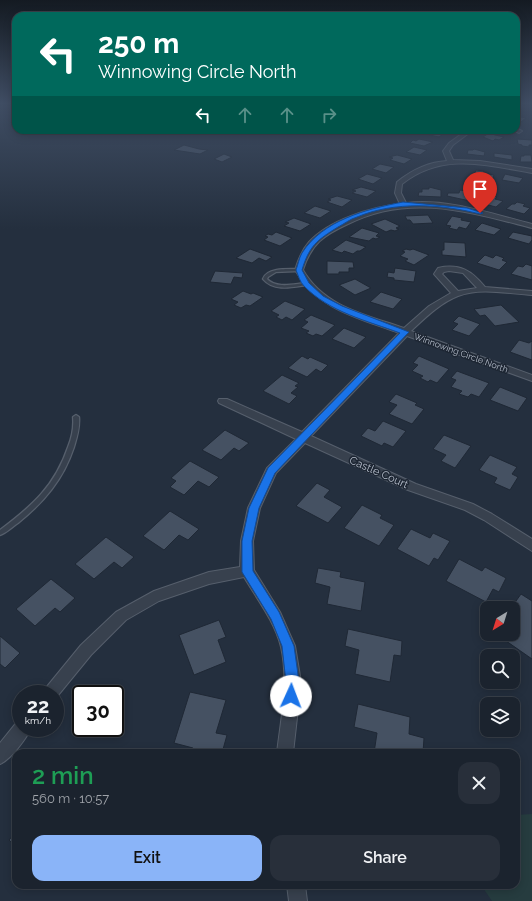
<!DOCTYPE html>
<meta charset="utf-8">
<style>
:root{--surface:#1b232e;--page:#282f3a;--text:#f1f3f6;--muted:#a0a4aa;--line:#39404a;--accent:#8ab4f8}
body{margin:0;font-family:Raleway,sans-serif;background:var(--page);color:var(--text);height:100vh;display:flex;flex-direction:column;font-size:15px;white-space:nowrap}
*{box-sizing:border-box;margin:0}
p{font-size:13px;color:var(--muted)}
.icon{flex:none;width:22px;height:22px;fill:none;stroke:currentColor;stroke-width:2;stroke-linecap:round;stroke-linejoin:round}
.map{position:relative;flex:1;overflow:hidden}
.drawer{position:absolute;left:12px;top:749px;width:508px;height:140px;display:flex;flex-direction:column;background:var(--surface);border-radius:12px;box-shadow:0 2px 10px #0003,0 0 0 1px var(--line)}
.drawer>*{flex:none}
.hud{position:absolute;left:12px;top:12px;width:508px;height:122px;border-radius:12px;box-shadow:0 2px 10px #0003,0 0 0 1px var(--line);background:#00695c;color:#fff;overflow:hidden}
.needle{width:26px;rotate:218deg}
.controls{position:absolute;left:480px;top:601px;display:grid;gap:8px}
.controls a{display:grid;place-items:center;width:40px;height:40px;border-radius:8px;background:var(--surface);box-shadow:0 2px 10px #0003,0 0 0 1px var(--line);font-size:20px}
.speed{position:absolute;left:12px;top:685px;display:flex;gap:8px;font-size:20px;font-weight:700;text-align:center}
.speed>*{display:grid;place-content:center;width:52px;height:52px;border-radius:50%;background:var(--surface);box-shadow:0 2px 10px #0003,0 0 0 1px var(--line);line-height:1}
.speed small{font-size:10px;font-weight:400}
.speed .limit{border:2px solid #111;border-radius:6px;background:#fff;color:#111}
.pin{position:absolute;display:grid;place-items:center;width:34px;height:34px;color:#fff;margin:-41px -17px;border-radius:50% 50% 50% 0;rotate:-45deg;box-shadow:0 0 4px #0007}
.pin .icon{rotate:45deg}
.me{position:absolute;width:44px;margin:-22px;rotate:2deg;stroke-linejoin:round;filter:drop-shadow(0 0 3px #0008)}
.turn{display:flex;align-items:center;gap:14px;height:84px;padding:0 20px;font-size:18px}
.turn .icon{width:52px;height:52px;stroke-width:2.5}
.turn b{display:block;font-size:28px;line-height:34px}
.lanes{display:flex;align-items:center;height:38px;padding:0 20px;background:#0003;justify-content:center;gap:20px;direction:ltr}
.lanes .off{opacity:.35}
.round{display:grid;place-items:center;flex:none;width:42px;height:42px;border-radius:12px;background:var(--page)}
.headline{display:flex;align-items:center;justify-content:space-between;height:68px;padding:0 20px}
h1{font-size:24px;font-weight:600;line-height:30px;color:#1e9e55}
.primary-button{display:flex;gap:8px;margin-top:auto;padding:8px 20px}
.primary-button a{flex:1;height:46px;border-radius:12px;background:var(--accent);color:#111;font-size:16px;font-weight:600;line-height:46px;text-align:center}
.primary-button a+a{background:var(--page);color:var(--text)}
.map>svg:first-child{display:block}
</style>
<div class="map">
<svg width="532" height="901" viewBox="0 0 532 901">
<rect width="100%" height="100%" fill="#242f3e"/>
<path fill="#263c3f" d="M532,814V901H492L481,885H516V815Z"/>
<path fill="#455162" stroke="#1f2835" d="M516,116L526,118L521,122H516Z
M427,130H435L446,132L439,137L425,134L428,132L425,131Z
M489,133L495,135L504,137L499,140L495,139L493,141L483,137Z
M419,139L433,142L424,146L410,143L413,140L416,141Z
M517,139L532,140V145H529V147L522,146V145L518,144Z
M184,145L199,149L208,150L200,154L174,150Z
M414,147L427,150L420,155L406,152Z
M474,149L485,152L484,156L467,154L468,150H473Z
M494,153L512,155V160L494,157Z
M224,154L232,157L222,162L214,159Z
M397,155L412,159L404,164L390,160L393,158L389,157Z
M524,155H531L532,162H520L521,156H524Z
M380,164L394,167L386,173L372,169Z
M476,170L484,171L483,173L494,175L492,181L473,178Z
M367,174L382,178L373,184L358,179Z
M505,174L523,178L519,183L502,180Z
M361,187L376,191L367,197L352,193L356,191L352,190Z
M429,187L441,190V197L418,196L419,192H422V189H429Z
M460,190L467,191L466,193L473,194L470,201L447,196L448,193H459Z
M337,196L352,200L342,207L327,202L331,200L328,199Z
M490,196L497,197L495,199L503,201L496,207L477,202L484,197H488Z
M517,202L525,204L523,206L530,208L524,214L506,209L512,204H515Z
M315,206L331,211L320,218L304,213Z
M428,215L433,223L413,224L410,220H407L405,216Z
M452,216L462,218L461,220L471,222L466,229L459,227L457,230L449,228L451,226L446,225Z
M294,218L311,224L300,231L284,226L289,223L285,222Z
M385,219L400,226L396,228L399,229L395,231L391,230L386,232L371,224Z
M482,223L501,229L494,235L475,230Z
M362,228L379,233L376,236L380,237L376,239L373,238L369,241L349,237Z
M276,232L292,238L280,246L264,240L268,237L265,236L268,234L272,235Z
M513,232L532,236V240L529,244L508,238Z
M346,240L366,247L360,251H357L353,254L344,251L342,253L332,250Z
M444,242L465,243L466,257L442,255V250H444Z
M250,249L272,257L266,261L259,258L252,263L236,258Z
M406,249L410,250L413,249L429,255L414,265L405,261L408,259L400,256L405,252L402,251Z
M485,255L493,258L496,255L504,258L502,260L507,262L499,270L477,263Z
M327,261L353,262L354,268H349V272H339V274H327Z
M526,264L532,266V280L511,274L518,266L523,267Z
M395,268L416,271L414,282L394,280V278L387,277L388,272L394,273Z
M215,271L243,273L242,278L234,277L231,284L210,282Z
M355,279L371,288L355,295L339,285Z
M243,291L251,294L253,293L263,297L250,306L246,305L241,308L234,305L238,302L231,299Z
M381,292L402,299L393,309L370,302Z
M285,301L305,309L292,320L286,317L282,320L276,317L279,315L271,311Z
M501,305L519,322L495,326L485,315L480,316L474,309Z
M311,315L335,325L322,336L316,334L313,336L306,333L309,331L301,328L308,322L304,320Z
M459,316L480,324L469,336L452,330L458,324L453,322Z
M344,328L366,337L354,348L332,339Z
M519,340L529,343L532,341V360L510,352Z
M302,356L308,359L310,357L328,365L321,372L316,369L307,377L288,368Z
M419,356L449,369L437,383L430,380L428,382L420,378L423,376L412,371L418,365L413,363Z
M457,371L489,383L479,397L471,394L468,397L459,394L462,391L451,387L456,380L451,378Z
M282,375L299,383L295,386L298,387L291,393L297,396L289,404L263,391Z
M500,387L527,398L518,411L490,400Z
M396,394L417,403L415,405L424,409L412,424L389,414L397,405L389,402Z
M383,421L406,431L393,447L384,443L382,446L361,436L368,428L375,431Z
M225,430L249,443L239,451L234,448L221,460L202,450Z
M444,435L471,446L455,468L441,461L446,455L433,449Z
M490,455L517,467L512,474L518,477L510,490L494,483L497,478L479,470Z
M190,461L219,477L209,487L198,481L184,495L170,487L176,481L171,478Z
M317,483L330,490L324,497L342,507L328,523L296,506Z
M362,505L382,515L380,518L394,525L379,546L344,528Z
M170,511L199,529L188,540L179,535L164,550L143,536Z
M411,529L430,538L433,533L450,541L438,560L434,558L429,566L397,549Z
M106,537L134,557L122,568L114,562L94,579L75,564Z
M459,559L482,571L485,567L506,578L499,592L493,589L486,602L446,581Z
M318,568L341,572L340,577L365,582L361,611L327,604L330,587L315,583Z
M51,579L75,598L60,612L55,608L35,626L16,609Z
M521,594L532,601V659L496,634H513V608H511Z
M219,620L226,637L218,640L226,662L194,675L179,635Z
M348,629L402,641L401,656L394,655L390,682L355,674L359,650L345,646Z
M0,636L20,653L5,668L0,664Z
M190,692L226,700L216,733L227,735L222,753H192L193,748L174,743Z
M358,704L410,717L409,734L424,738L423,753H374L377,733L354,727Z
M16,832V847L9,840Z"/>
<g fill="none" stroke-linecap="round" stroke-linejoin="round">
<g stroke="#565f6c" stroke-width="2.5">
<path id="service" d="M299,269H300V271L276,272L268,277L267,279C277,289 293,284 306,283H307V285C293,287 274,292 263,279C267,267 289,269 299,269Z
M76,415L79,417C80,428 77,437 74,447C63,480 44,502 18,523C12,527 6,533 0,535V530C32,506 55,486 68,447C72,437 74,428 73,417Z"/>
</g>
<g stroke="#565f6c" stroke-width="2">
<path id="minor" d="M516,128L522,131L519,133L513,130H516Z
M467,130H473L453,145L449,151L453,160L480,161L532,169V173C486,165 442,152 402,184L401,193L406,203C448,198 492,214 532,224V228C469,212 410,193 348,224C324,235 311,244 303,270C324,307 367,315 404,328L429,306L451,293L434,274L438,268C460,263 472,271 485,287L532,291V295C509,294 481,287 458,296C440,303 425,318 411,331L532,375V381L407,336L311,436L416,484L473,504L492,514L532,539V551L484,520L465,510L408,490L305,443L276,473L260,508L253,541L254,570L280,612L295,646L301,682L293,753H277C281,718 289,682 281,647C275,622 257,599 244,577L209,584L159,601L126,620L91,655L55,699V694H42L45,689L81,645L116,612L154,591L209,572L240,567L241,541L248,508L267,468L296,439L219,403L218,401L219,399H227L302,432L399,333C359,318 318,310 295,270C298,260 302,250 309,242C329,220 371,207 400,204L395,193L397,182C412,170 428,162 447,161L443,151L449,143ZM449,271L463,273L477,288L458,291L442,274L444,272Z
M21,721V728H31C27,738 10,760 0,764V743L17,722Z
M287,885H305L307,901H289Z"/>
</g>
<use href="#service" fill="#38414e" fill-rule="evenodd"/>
<use href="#minor" fill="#38414e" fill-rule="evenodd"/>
</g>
<linearGradient id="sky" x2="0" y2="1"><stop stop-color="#141a22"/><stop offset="0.45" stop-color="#3f4d63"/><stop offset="1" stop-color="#3f4d63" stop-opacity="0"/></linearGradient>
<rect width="532" height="229" fill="url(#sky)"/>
<path fill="#1a73e8" stroke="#114b97" d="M403,202L467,208L483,213L480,214C441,204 395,201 357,217C350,219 344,224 338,227C317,240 309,246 302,270L309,283L323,296L342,306L409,332L275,473L259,508L252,541L253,571L279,612L294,646L299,682L296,701L291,702L287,701L285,696L286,682L282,646L271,619L242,572V541L249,508L268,468L400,333C368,321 329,312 304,286C300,282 298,275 296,270C298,265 299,258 302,253C323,220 367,209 403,202Z"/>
<g text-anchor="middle" stroke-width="3" stroke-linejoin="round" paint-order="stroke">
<g font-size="9" fill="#b4bcc9" stroke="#1d2633">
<text transform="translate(461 353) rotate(20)" y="3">Winnowing Circle North</text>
</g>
<g font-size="11" fill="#b4bcc9" stroke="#1d2633">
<text transform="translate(379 472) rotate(24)" y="4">Castle Court</text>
</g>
</g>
</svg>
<div class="controls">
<a><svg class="needle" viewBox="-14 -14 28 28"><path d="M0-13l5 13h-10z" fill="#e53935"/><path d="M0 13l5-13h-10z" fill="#a0a4aa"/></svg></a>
<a><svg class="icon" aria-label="search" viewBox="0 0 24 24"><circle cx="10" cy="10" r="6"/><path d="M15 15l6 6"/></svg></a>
<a><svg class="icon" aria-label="layers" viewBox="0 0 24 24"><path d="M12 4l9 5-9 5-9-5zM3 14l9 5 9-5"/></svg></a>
</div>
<div class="speed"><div>22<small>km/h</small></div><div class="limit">30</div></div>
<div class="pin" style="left:480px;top:213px;background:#d93025"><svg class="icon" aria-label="arrive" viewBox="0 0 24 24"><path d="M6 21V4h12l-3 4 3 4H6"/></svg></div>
<svg class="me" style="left:291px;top:696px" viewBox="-20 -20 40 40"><circle r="19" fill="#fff"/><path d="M0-13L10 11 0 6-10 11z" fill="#1a73e8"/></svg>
<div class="hud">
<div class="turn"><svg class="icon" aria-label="left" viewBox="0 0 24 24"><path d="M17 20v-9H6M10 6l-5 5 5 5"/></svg><div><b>250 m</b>Winnowing Circle North</div></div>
<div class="lanes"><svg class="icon" aria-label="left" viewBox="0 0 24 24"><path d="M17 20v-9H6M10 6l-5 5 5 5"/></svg><svg class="icon off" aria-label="ahead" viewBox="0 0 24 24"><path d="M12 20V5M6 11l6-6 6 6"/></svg><svg class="icon off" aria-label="ahead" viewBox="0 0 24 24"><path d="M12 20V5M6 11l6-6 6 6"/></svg><svg class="icon off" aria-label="right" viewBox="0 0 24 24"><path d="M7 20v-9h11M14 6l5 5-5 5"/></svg></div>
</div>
<section class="drawer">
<div class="headline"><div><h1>2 min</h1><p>560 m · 10:57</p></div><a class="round"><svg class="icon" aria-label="close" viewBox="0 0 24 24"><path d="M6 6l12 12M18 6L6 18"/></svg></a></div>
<div class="primary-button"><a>Exit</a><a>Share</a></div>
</section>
</div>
